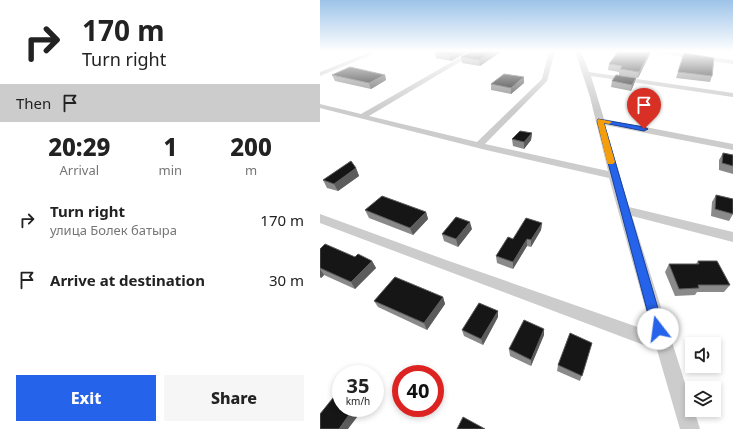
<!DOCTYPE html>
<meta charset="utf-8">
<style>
:root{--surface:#fff;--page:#f6f6f6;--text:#222;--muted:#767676;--accent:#2563eb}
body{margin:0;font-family:"Noto Sans",sans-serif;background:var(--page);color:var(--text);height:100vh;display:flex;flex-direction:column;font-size:15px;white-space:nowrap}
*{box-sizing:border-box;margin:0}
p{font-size:13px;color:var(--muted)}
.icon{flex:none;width:22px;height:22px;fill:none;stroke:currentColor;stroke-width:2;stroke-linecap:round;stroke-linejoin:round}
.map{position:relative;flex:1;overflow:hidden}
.side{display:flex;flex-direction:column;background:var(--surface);width:320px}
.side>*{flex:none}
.top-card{background:#fff;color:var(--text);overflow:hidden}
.tools{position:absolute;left:365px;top:337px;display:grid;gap:8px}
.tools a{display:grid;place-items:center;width:36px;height:36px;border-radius:0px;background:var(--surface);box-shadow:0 2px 6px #0003;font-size:20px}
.speed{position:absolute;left:12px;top:365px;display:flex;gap:8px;font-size:20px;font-weight:700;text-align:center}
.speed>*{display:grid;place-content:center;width:52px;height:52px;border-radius:50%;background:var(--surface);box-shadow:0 2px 6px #0003;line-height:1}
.speed small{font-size:10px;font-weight:400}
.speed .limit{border:6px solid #d22;background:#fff;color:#111}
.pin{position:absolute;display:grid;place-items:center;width:34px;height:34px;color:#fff;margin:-41px -17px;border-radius:50% 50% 50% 0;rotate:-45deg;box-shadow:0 0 4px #0007}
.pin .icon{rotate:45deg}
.me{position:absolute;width:44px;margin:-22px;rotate:345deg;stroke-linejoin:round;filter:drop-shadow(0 0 3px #0008)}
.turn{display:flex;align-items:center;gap:14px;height:84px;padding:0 16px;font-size:18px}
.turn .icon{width:52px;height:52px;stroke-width:2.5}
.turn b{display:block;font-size:28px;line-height:34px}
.then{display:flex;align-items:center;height:38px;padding:0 16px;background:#0003;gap:8px;font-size:15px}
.eta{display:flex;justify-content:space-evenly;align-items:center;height:68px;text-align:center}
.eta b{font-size:24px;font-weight:800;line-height:28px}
.cta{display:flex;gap:8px;margin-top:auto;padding:8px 16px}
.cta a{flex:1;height:46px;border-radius:0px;background:var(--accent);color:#fff;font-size:16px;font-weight:800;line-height:46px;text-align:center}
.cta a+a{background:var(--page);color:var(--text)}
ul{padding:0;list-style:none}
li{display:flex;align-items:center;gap:12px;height:60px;padding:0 16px}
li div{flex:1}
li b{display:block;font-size:15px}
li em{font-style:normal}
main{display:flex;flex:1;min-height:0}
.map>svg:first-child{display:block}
</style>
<main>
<section class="side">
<div class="top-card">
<div class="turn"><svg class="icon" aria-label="right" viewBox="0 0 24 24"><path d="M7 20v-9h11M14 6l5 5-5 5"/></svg><div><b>170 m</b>Turn right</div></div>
<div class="then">Then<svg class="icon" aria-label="arrive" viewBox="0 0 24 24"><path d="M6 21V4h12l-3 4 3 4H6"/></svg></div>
</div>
<div class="eta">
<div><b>20:29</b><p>Arrival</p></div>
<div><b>1</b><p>min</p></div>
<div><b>200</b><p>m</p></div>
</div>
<ul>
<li><svg class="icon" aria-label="right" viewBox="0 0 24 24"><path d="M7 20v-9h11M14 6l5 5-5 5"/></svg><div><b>Turn right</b><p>улица Болек батыра</p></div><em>170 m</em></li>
<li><svg class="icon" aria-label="arrive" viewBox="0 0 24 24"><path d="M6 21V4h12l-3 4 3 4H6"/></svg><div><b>Arrive at destination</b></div><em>30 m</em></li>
</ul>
<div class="cta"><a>Exit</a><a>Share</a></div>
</section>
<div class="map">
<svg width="413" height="429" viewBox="0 0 413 429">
<rect width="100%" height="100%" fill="#fff"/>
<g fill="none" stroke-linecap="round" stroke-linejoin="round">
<path fill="#ccc" fill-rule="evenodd" d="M53,51H60L0,76V72Z
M151,51H158L49,116L157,142L222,79L229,51H235L227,81L165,144L288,171L270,97L255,51H261L269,72L413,93V97L271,76L284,119L413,144V150L285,125L309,207L413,232V242L312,216L372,405V410H374L380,429H360L337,350L0,223V214L126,260L332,332L289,178L166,150L0,108V104L41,114Z
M332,51H345L413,60V64L335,53Z"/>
</g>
<path fill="#8a8a8a" d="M149,51L131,61L116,58L115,53Z
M152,51H182L160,66L142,63L141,57Z
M296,51H331L329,56L318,78L299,75V72L288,70L289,64L295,55Z
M364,53L392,76L390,82L356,78Z
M12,75H65L66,80L51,89L15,81Z
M204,77V83L191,94L171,90V84Z
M316,78L314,84L311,91L291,87L292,81Z
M212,133L211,140L204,149L193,146L192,139Z
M403,153L413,155V174L399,170V160Z
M36,168L39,176L18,191L7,188L3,180Z
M396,195L413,199V214L409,221L391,216L392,202Z
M45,210L106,212L108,219L93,235L49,218Z
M222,223L221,230L211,247L207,246L193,269L177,263L176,256L193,239Z
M152,229L138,247L124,241L122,234Z
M0,249L52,261L56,268L35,289L4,275L1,278L0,277Z
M378,261L410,285L404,292H377L375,295L355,296L345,272L349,264H376Z
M123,297L125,304L107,330L58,307L54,301Z
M178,317L163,345L144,336L142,330Z
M224,335L211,366L190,356L189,349Z
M272,343L260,381L237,371L238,365Z"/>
<path fill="#5c5c5c" d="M139,51H149L131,61L130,55Z
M174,51H182L160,66L159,60Z
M331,51L329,56L318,78L319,72Z
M65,75L66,80L51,89L49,83Z
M204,77V83L191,94V88Z
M316,78L314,84L311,91L312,85Z
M212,133L211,140L204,149V142Z
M36,168L39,176L18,191L14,184Z
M106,212L108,219L93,235L90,228Z
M150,222L152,229L138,247L136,239Z
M222,223L221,230L211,247V240Z
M207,239V246L193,269V262Z
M52,261L56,268L35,289L31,282Z
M0,269L4,275L1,278L0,276Z
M123,297L125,304L107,330L104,323Z
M178,311V317L163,345L161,339Z
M224,329V335L211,366V360Z
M34,408H44L28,429H19Z"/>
<path fill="#161616" stroke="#5c5c5c" d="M119,51H139L130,55L115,53Z
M152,51H174L159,60L141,57Z
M299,51H331L319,72L300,69L302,66L289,64Z
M364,53L394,58L392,76L358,72Z
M30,67L65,75L49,83L12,75Z
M184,74L204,77L191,88L171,84Z
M296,75L316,78L312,85L292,81Z
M200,131L212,133L204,142L192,139Z
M403,153L413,155V166L402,163Z
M31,161L36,168L14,184L3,180Z
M396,195L413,199V214L395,209Z
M62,196L106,212L90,228L45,210Z
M136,217L150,222L136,239L122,234Z
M206,218L222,223L211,240L207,239L193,262L176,256L188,237L193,239Z
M5,244L35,257L38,254L52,261L31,282L0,268V249Z
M378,261H397L410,285H378L379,288L359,289L349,264H379Z
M75,277L123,297L104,323L54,301Z
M159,303L178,311L161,339L142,330Z
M204,320L224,329L211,360L189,349Z
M250,333L272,343L262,376L238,365Z
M21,388V408H34L19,429H0V414Z
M143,417L165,429H137Z"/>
<linearGradient id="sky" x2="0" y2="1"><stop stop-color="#9cc3e8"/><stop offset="0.46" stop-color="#fff"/><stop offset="1" stop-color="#fff" stop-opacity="0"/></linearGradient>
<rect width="413" height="111" fill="url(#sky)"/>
<path fill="#2563eb" stroke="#184099" d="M278,119L324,127L328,129L324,131L284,123L344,329L343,333L338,335L334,333L332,329L277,121Z"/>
<path fill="#f59e0b" d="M278,119L289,121L292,122L289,124L284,123L295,162L293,164H288L287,162L277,121Z"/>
</svg>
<div class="tools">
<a><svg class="icon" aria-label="sound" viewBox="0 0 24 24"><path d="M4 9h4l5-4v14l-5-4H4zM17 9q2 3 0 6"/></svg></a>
<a><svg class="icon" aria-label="layers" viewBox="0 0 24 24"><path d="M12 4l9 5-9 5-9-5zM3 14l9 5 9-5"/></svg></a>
</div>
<div class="speed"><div>35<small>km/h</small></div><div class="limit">40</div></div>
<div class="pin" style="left:324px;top:129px;background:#d93025"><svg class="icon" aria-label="arrive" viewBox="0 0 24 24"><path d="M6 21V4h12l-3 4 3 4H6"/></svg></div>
<svg class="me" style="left:338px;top:329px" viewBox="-20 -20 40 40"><circle r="19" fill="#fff"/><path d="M0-13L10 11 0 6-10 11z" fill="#2563eb"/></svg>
</div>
</main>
